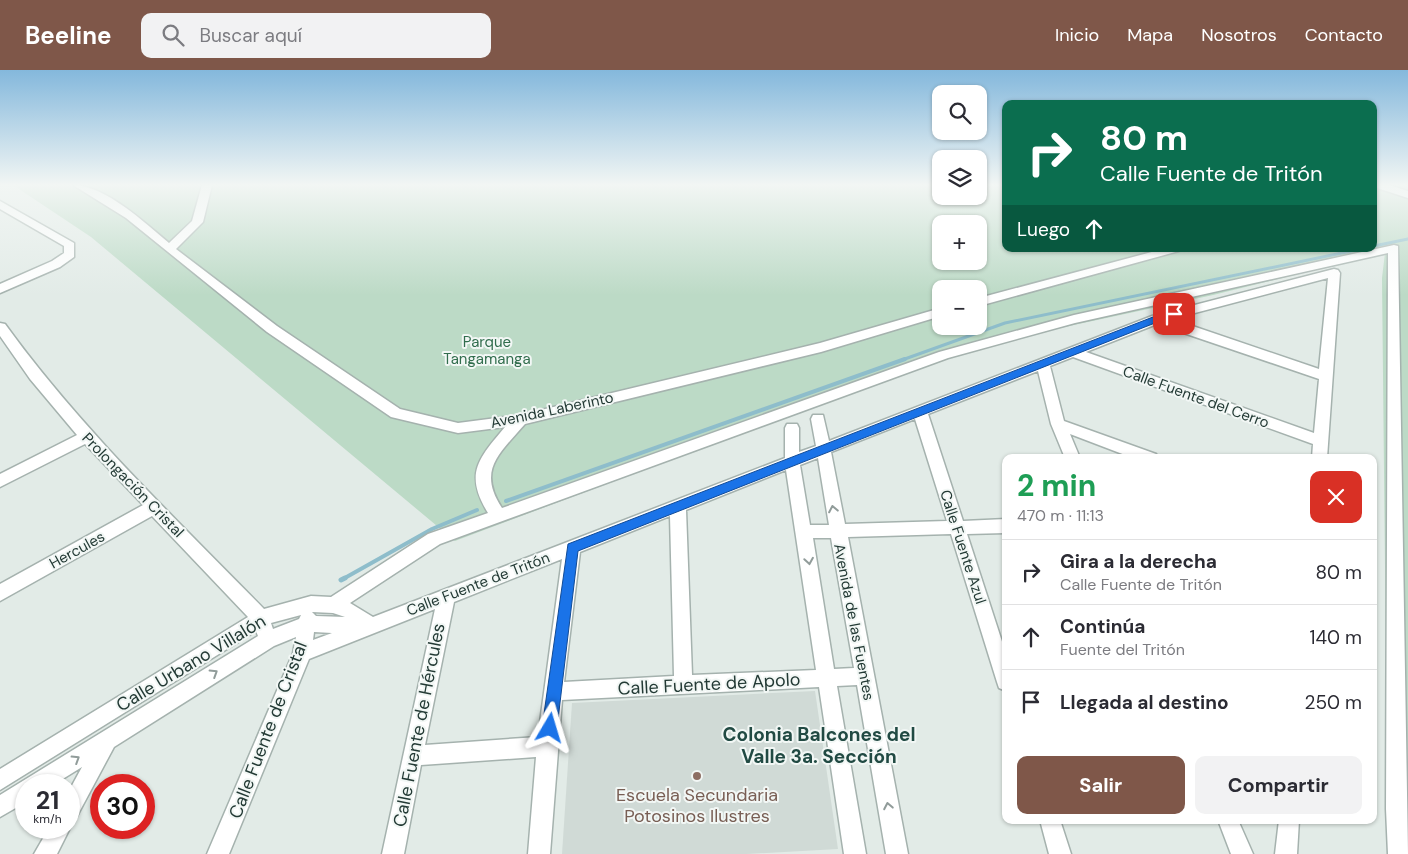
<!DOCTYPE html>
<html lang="es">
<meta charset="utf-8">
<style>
:root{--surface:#fff;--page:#f2f2f3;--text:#2b2b33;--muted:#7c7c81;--line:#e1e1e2;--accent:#7f5749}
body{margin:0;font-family:"DM Sans",sans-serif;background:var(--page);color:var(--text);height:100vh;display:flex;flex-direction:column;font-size:19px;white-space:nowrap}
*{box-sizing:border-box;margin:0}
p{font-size:16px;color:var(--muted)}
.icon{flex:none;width:28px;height:28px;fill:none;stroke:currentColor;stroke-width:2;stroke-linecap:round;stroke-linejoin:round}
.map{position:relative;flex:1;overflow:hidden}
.panel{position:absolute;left:1002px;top:384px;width:375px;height:370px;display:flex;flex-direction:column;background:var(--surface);border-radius:10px;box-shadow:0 1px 4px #0004}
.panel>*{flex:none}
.top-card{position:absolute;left:1002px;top:30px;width:375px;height:152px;border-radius:10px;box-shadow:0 1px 4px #0004;background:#0b6e4f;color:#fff;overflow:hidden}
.controls{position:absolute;left:932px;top:15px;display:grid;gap:10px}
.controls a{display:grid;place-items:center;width:55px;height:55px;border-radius:10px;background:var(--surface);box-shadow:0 1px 4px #0004;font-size:25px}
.speed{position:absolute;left:15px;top:704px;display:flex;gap:10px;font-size:25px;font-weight:700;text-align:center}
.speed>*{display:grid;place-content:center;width:65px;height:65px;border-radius:50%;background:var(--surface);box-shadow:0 1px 4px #0004;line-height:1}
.speed small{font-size:12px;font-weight:400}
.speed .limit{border:8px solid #d22;background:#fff;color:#111}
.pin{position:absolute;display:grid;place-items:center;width:42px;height:42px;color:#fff;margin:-21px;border-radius:10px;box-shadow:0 2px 8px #0006}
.me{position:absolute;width:55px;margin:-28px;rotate:7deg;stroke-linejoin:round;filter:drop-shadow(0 0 4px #0008)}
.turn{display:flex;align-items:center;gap:18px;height:105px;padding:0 15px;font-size:22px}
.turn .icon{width:65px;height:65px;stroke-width:2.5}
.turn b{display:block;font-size:35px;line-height:42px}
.then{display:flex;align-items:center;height:48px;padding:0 15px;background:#0003;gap:10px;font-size:19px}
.round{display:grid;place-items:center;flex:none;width:52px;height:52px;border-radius:10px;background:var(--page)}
.headline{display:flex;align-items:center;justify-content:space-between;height:85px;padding:0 15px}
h1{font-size:30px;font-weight:700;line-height:38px;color:#1e9e55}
.primary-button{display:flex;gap:10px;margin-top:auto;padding:10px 15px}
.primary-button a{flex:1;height:58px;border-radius:10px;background:var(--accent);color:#fff;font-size:20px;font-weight:700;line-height:58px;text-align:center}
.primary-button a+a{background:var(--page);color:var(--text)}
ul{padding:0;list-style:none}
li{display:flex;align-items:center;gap:15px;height:65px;padding:0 15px;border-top:1px solid var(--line)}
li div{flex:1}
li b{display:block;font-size:19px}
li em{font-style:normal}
header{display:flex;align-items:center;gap:30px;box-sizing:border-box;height:70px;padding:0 25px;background:var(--accent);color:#fff}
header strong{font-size:24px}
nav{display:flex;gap:28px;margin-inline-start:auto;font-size:18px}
.search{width:350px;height:45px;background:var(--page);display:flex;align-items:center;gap:12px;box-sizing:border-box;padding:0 18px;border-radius:10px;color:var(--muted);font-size:19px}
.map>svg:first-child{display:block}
</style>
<header>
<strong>Beeline</strong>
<div class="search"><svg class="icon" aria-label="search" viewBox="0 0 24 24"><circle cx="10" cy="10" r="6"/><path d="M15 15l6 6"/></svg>Buscar aquí</div>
<nav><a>Inicio</a><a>Mapa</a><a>Nosotros</a><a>Contacto</a></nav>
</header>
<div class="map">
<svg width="1408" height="784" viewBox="0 0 1408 784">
<rect width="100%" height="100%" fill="#e2ebe7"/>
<path fill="#d0dad6" d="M815,621L838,779L747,784H562L572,633Z"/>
<path fill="#bcdac6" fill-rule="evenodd" d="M13,115H941V126H979V115H1006V179H1374V115H1408V784H1388L1382,208L1385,183L1213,225L1005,270L870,315L455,471L91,167ZM941,154H979V191H941ZM941,219H979V256H941Z"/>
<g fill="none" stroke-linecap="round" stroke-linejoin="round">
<path stroke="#8ebdcb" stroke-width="3" d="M1374,176L1408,169
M902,290L1005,253L1361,179"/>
<path stroke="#8ebdcb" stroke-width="4" d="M506,431L905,289
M343,509L432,459L477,440"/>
<path stroke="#8ebdcb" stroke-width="5" d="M341,510L345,508"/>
<g stroke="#a5b2ae" stroke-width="3">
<path id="minor" d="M73,115C105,115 145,153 169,173L192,151L202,115H212L203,152L176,179L277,256L400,339L458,353L520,345L820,273L941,238V246L821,282L525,354C499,384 477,400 502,438L939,282L1074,245L1394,175L1398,176L1408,784H1388L1386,739L1388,183L1075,253L948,288L440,474L350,533L373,547L785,388V358L787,354H797L799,358V382L816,376L811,349L813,345H823L829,371L1152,246L1334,199L1338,200L1340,203L1327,388H1312L1313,374L1073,287L1050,296L1064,351L1156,384L1158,388H1133L1070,364L1080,388H1065L1051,354L1038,301L928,344L963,451L1006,449V463L967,464L1006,584V621L999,618L997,612L951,464L848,467L908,784H886L857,615L837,616L866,784H844L819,617L562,630L550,784H528L536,687L421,695L404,784H382L435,539L309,589L229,784H207L293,583L296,567L274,576L114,677L76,748L69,751V721L82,697L53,715H26V732L0,747V725L258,566L256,561L0,720V699L248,547L152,446L0,531V514L143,435L85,374L0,417V404L77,365L30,309L0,266V253L5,254C80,358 174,447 264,539L311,526L331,527L428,464L488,443C464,404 478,389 505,357L458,363L391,347L267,262L126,148ZM1328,208L1319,299L1172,249ZM1157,254L1319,309L1314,363L1086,282ZM915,349L947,451L845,454L831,382ZM818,388L829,455H810L800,395ZM786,400L816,600L692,605L686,440ZM670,446L674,606L564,612L580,482ZM813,468H831L854,598L834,599ZM562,489L538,667L425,675L454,532ZM312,542L333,543L345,547L316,546ZM301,545L299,549L273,559L271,553ZM314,562L332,563L313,570Z
M1374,115H1389L1408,121V128L1374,117Z
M0,131L74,173V187L60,197L0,223V214L52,191L64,183V176L0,139Z
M1163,179H1181L1179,181L979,236V228Z
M1040,750H1060L1071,784H1049Z
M1218,750H1238L1253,784H1231Z
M1279,750H1299L1297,784H1275Z
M69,754L70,758L57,784H34L49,758H69Z"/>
</g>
<use href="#minor" fill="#fff" fill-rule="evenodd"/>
</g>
<defs><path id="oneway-chevron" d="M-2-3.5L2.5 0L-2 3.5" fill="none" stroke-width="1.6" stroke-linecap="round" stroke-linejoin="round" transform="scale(1.25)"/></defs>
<g stroke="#919c9a">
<use href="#oneway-chevron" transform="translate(833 439) rotate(-101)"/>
<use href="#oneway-chevron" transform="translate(809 491) rotate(81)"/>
<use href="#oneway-chevron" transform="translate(214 603) rotate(-32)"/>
<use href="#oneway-chevron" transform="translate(76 689) rotate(-32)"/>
<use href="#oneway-chevron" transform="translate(888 736) rotate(-101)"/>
</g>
<linearGradient id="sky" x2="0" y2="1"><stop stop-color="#84b8dc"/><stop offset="0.51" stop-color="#f2f6f4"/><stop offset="1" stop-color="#f2f6f4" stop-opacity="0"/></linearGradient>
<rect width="1408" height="225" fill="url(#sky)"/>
<path fill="#1a73e8" stroke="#114b97" d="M1174,241L1178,242V247L1160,251L578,481L557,658L555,663L550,665L544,663L542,658L568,474L1153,247Z"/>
<circle fill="#8d6e63" stroke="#f2f7f5" stroke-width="2" cx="697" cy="706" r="5"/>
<g text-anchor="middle" stroke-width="4" stroke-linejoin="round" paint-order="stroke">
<g font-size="15" fill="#316d4d" stroke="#f2f7f5">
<text x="487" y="277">Parque<tspan x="487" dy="17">Tangamanga</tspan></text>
</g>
<g font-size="15" fill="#233a35" stroke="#f2f7f5">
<text transform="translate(1196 327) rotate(20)" y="5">Calle Fuente del Cerro</text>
<text transform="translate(552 340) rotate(-12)" y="5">Avenida Laberinto</text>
<text transform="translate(133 415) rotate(46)" y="5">Prolongación Cristal</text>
<text transform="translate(963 477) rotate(72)" y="5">Calle Fuente Azul</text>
<text transform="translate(77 480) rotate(-29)" y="5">Hercules</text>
<text transform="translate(478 514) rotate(-21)" y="5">Calle Fuente de Tritón</text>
<text transform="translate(854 552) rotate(79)" y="5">Avenida de las Fuentes</text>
</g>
<g font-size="18" fill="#233a35" stroke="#f2f7f5">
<text transform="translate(191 593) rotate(-31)" y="6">Calle Urbano Villalón</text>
<text transform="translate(709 614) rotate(-3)" y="6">Calle Fuente de Apolo</text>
<text transform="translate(419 655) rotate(-79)" y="6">Calle Fuente de Hércules</text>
<text transform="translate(268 660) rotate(-69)" y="6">Calle Fuente de Cristal</text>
</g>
<g font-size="18" fill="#785e54" stroke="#f2f7f5">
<text x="697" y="731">Escuela Secundaria<tspan x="697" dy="21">Potosinos Ilustres</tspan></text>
</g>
<g font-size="19" font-weight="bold" fill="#214a43" stroke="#f2f7f5">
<text x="819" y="671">Colonia Balcones del<tspan x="819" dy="22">Valle 3a. Sección</tspan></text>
</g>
</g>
</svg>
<div class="controls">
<a><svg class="icon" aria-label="search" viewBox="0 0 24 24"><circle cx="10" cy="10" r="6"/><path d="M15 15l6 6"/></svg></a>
<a><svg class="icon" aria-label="layers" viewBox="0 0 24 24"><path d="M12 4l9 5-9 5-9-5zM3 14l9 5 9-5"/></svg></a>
<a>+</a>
<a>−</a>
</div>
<div class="speed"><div>21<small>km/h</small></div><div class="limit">30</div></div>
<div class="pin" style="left:1174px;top:244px;background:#d93025"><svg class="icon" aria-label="arrive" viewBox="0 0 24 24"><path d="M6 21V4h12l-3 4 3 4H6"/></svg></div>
<svg class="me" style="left:550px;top:658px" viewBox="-20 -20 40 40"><path d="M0-17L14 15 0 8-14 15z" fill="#1a73e8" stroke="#fff" stroke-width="4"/></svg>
<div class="top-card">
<div class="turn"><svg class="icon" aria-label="right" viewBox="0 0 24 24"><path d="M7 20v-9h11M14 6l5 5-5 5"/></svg><div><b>80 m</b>Calle Fuente de Tritón</div></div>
<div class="then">Luego<svg class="icon" aria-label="ahead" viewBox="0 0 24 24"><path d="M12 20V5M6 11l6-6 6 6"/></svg></div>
</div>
<section class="panel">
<div class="headline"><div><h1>2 min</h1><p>470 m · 11:13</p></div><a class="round" style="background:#d93025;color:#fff"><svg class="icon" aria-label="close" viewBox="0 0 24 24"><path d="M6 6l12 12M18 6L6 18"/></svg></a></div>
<ul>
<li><svg class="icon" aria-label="right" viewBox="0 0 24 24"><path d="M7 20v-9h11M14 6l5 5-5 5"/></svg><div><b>Gira a la derecha</b><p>Calle Fuente de Tritón</p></div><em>80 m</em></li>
<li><svg class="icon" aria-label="ahead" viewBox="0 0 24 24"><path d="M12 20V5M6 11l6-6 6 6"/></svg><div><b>Continúa</b><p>Fuente del Tritón</p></div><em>140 m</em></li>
<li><svg class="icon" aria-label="arrive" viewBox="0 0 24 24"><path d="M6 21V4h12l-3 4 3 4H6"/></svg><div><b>Llegada al destino</b></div><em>250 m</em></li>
</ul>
<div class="primary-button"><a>Salir</a><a>Compartir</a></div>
</section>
</div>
